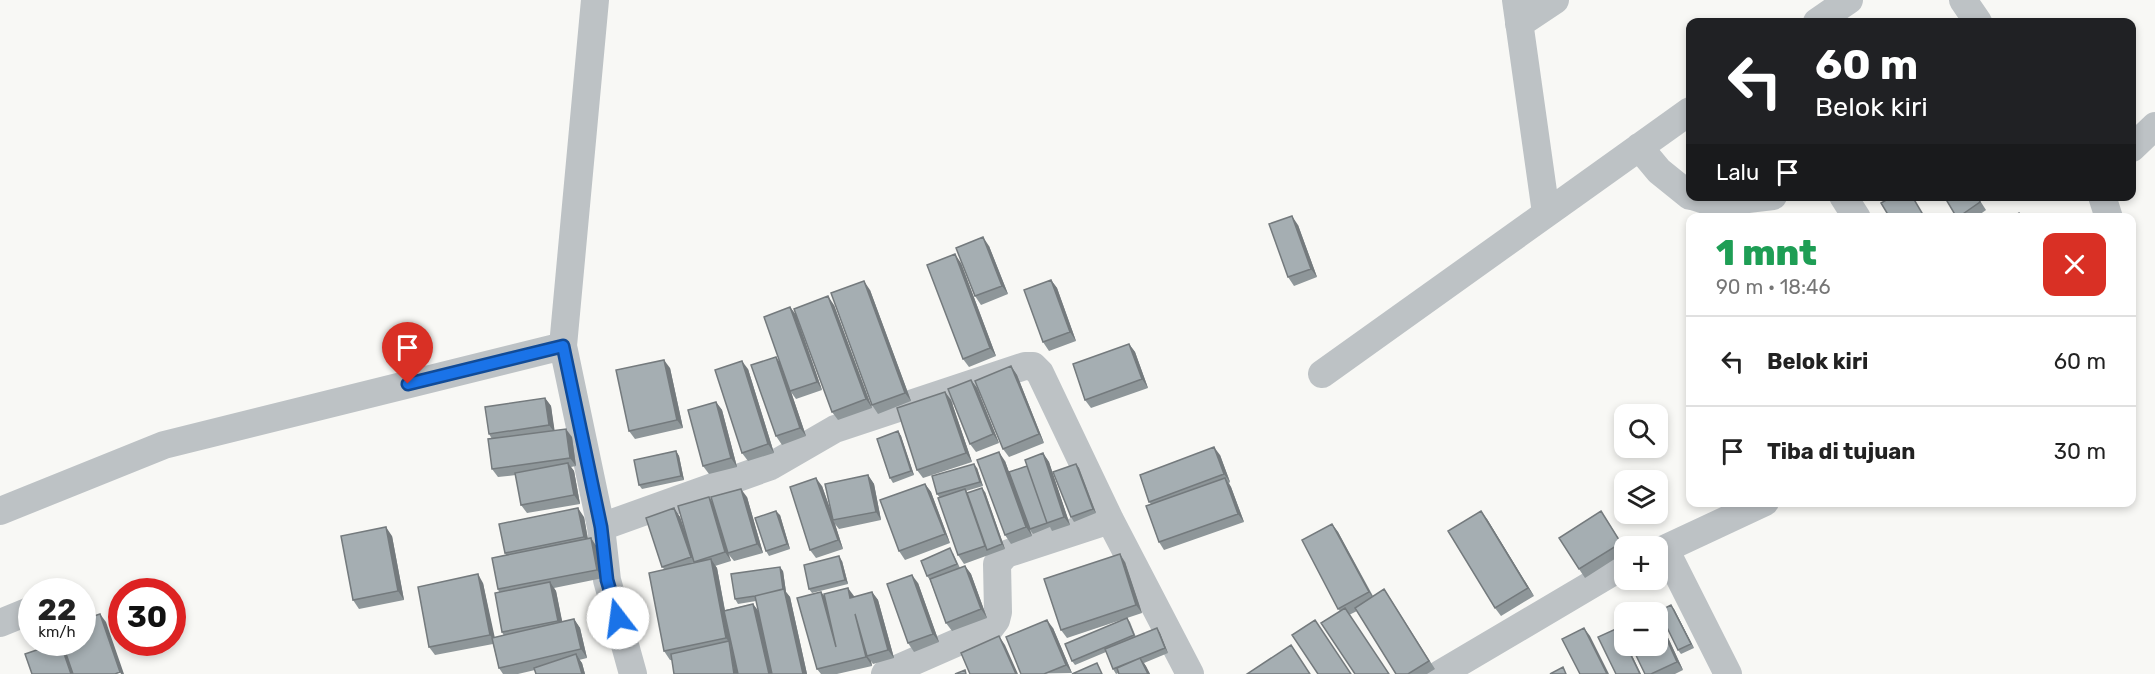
<!DOCTYPE html>
<html lang="id">
<meta charset="utf-8">
<style>
:root{--surface:#fff;--page:#f2f2f2;--text:#222;--muted:#767676;--line:#e0e0e0}
body{margin:0;font-family:Rubik,sans-serif;background:var(--page);color:var(--text);height:100vh;display:flex;flex-direction:column;font-size:22px;white-space:nowrap}
*{box-sizing:border-box;margin:0}
p{font-size:20px;color:var(--muted)}
.icon{flex:none;width:33px;height:33px;fill:none;stroke:currentColor;stroke-width:2;stroke-linecap:round;stroke-linejoin:round}
.map{position:relative;flex:1;overflow:hidden}
.side{position:absolute;left:1686px;top:213px;width:450px;height:294px;display:flex;flex-direction:column;background:var(--surface);border-radius:12px;box-shadow:0 3px 9px #0003}
.side>*{flex:none}
.banner{position:absolute;left:1686px;top:18px;width:450px;height:183px;border-radius:12px;box-shadow:0 3px 9px #0003;background:#202124;color:#fff;overflow:hidden}
.tools{position:absolute;left:1614px;top:404px;display:grid;gap:12px}
.tools a{display:grid;place-items:center;width:54px;height:54px;border-radius:12px;background:var(--surface);box-shadow:0 3px 9px #0003;font-size:30px}
.speed{position:absolute;left:18px;top:578px;display:flex;gap:12px;font-size:30px;font-weight:700;text-align:center}
.speed>*{display:grid;place-content:center;width:78px;height:78px;border-radius:50%;background:var(--surface);box-shadow:0 3px 9px #0003;line-height:1}
.speed small{font-size:15px;font-weight:400}
.speed .limit{border:9px solid #d22;background:#fff;color:#111}
.pin{position:absolute;display:grid;place-items:center;width:51px;height:51px;color:#fff;margin:-62px -26px;border-radius:50% 50% 50% 0;rotate:-45deg;box-shadow:0 0 6px #0007}
.pin .icon{rotate:45deg}
.me{position:absolute;width:66px;margin:-33px;rotate:345deg;stroke-linejoin:round;filter:drop-shadow(0 0 4px #0008)}
.turn{display:flex;align-items:center;gap:21px;height:126px;padding:0 30px;font-size:27px}
.turn .icon{width:78px;height:78px;stroke-width:2.5}
.turn b{display:block;font-size:42px;line-height:51px}
.then{display:flex;align-items:center;height:57px;padding:0 30px;background:#0003;gap:12px;font-size:22px}
.round{display:grid;place-items:center;flex:none;width:63px;height:63px;border-radius:12px;background:var(--page)}
.overview{display:flex;align-items:center;justify-content:space-between;height:102px;padding:0 30px}
h1{font-size:36px;font-weight:800;line-height:45px;color:#1e9e55}
ul{padding:0;list-style:none}
li{display:flex;align-items:center;gap:18px;height:90px;padding:0 30px;border-top:2px solid var(--line)}
li div{flex:1}
li b{display:block;font-size:22px}
li em{font-style:normal}
.map>svg:first-child{display:block}
</style>
<div class="map">
<svg width="2155" height="674" viewBox="0 0 2155 674">
<rect width="100%" height="100%" fill="#f8f8f5"/>
<g fill="none" stroke-linecap="round" stroke-linejoin="round">
<path stroke="#bdc2c5" stroke-width="28" d="M595,0L563,346L601,527L607,580L633,674
M1516,0L1546,213
M1963,0L1978,22
M1817,22L1849,0
M1519,24L1555,0
M1639,147L1659,171L1690,196
M2132,148L2155,126
M1692,196L1714,203L1773,196
M1843,196L1857,218
M2102,196L2109,218
M1322,374L1690,111
M0,511L164,445L563,346
M601,527L771,466L835,429L1025,366H1033L1040,373L1110,520L1190,674
M1665,549L1728,674
M1658,552L1765,502
M0,623L32,610
M885,674L990,628L996,620L998,612L997,564L1006,554L1110,520
M1440,674L1611,573L1624,567"/>
</g>
<path fill="#8e9699" d="M1977,196L1986,210L1975,218H1957Z
M1298,225L1317,277L1294,286L1288,277Z
M989,246L1008,294L981,305L975,296Z
M961,263L996,356L969,367L963,359Z
M1051,280L1057,288L1076,341L1049,351L1043,342Z
M870,290L911,401L878,414L872,405Z
M834,305L872,408L838,420L832,412Z
M790,307L796,315L822,390L796,399L791,392L806,436L782,445L776,436L781,364Z
M1129,344L1135,352L1148,388L1091,408L1085,400Z
M1011,366L1017,375L1044,443L1009,457L1003,449Z
M670,368L683,428L635,439L629,431Z
M748,369L774,453L748,461L742,453Z
M971,380L977,388L999,443L976,452L970,444Z
M945,392L951,400L972,462L923,478L917,470Z
M545,398L551,406L554,430L572,437L576,466L571,467L574,471L580,504L527,513L521,505L516,475L498,477L492,469V439L489,434Z
M716,402L722,410L737,467L709,474L703,466Z
M898,431L901,436L914,475L893,483L890,478Z
M676,451L679,456L684,480L642,489L639,485Z
M1043,453L1049,462L1070,525L1052,531L1050,527L1033,534L1030,530L1032,536L1011,544L1005,535V461L1009,472L1027,466Z
M1220,455L1230,482L1229,483L1231,487L1244,522L1164,550L1159,542L1151,504L1149,502Z
M1076,464L1079,468L1096,513L1074,522L1071,517Z
M977,468L983,486L966,491L967,493L985,492L1005,549L964,564L958,555L940,498L937,494Z
M868,475L874,484L881,520L839,529L835,524L843,549L816,558L810,550L822,486L831,511Z
M925,484L931,492L950,543L905,560L899,551Z
M709,497L713,503L747,497L763,553L734,561L729,555L731,561L715,566L717,568L725,610L753,604L759,612L756,601L738,604L735,599L783,571L786,592L790,597L807,674L670,660L664,651V569L662,567L674,508L680,517L686,534Z
M780,515L790,549L769,556L766,551Z
M584,517L588,539L597,547L603,578L554,588L556,591L562,622L574,619L580,628L587,658L579,660L582,663L585,674H536L535,670L518,674H503L499,668L493,644L435,655L429,647L483,583L494,638L504,636L502,632L499,592L498,589L506,555L505,553Z
M1487,519L1534,596L1501,616L1495,608Z
M1607,520L1624,547V553L1585,578L1579,569Z
M1332,524L1338,532L1373,596L1390,598L1435,669L1427,674H1396L1357,611L1349,615L1340,611L1338,609Z
M392,536L404,600L359,609L353,600Z
M953,553L960,568L965,566L971,574L987,618L952,631L946,623L930,580L927,576Z
M842,561L848,584L812,593L809,589Z
M1125,562L1142,613L1127,618L1130,622L1136,637L1157,628L1160,633L1168,653L1144,663L1150,674H1119V673L1116,674L1113,669L1106,652L1075,665L1072,661L1121,620L1067,638L1061,630Z
M918,583L939,642L914,652L908,643Z
M821,592L825,597H854L872,592L878,600L894,658L873,664L871,661L872,666L837,674H821L817,669Z
M1674,609L1694,648L1681,654L1678,650Z
M1658,616L1683,670L1675,674H1645Z
M1053,628L1072,673L1021,674Z"/>
<path fill="#747a7d" d="M1292,216L1298,225L1317,277L1311,269Z
M983,237L989,246L1008,294L1002,286Z
M955,254L961,263L996,356L990,348Z
M1051,280L1057,288L1076,341L1070,332Z
M864,281L870,290L911,401L905,393Z
M828,296L834,305L872,408L866,399Z
M790,307L796,315L822,390L817,382Z
M1129,344L1135,352L1148,388L1142,379Z
M776,357L782,365L806,436L800,428Z
M664,360L670,368L683,428L677,420Z
M742,361L748,369L774,453L768,444Z
M1011,366L1017,375L1044,443L1039,434Z
M971,380L977,388L999,443L993,434Z
M945,392L951,400L972,462L966,453Z
M545,398L551,406L555,433L549,425Z
M716,402L722,410L737,467L731,458Z
M566,429L572,437L576,466L570,458Z
M898,431L901,436L914,475L911,471Z
M1214,447L1220,455L1230,482L1224,474Z
M676,451L679,456L684,480L681,476Z
M999,452L1005,461L1032,536L1026,527Z
M1043,453L1049,462L1070,525L1064,517Z
M568,463L574,471L580,504L574,495Z
M974,464L977,468L983,486L980,482Z
M1076,464L1079,468L1096,513L1093,509Z
M868,475L874,484L881,520L876,512Z
M816,478L822,486L834,520H833L835,524L843,549L838,540Z
M1225,478L1231,487L1244,522L1238,514Z
M925,484L931,492L950,543L945,534Z
M982,488L985,492L1005,549L1002,544Z
M741,489L747,497L763,553L757,544Z
M965,489L970,497L987,550L985,546Z
M709,497L715,506L728,553L731,561L725,552Z
M578,508L584,517L589,546L584,537Z
M674,508L680,517L695,561H694L691,557Z
M776,511L780,515L790,549L787,544Z
M1481,511L1487,519L1534,596L1528,588Z
M1332,524L1338,532L1375,601L1369,592Z
M386,527L392,536L404,600L398,591Z
M591,538L597,547L603,578L597,570Z
M1120,554L1125,562L1142,613L1136,605Z
M839,556L842,561L848,584L845,580Z
M711,559L717,568L731,644L739,674H734L730,643L726,638Z
M965,566L971,574L987,618L981,609Z
M780,567L783,571L786,592L790,597L807,674H803L784,592Z
M478,574L483,583L496,643L490,635Z
M912,575L918,583L939,642L933,634Z
M550,582L556,591L564,630L558,621Z
M848,588L854,596L856,606L850,598Z
M821,592L827,600L836,647Z
M872,592L878,600L894,658L888,650Z
M753,604L759,612L773,674H769Z
M1671,605L1674,609L1694,648L1691,644Z
M100,614L106,622L124,674H121L120,672Z
M855,614L867,656L871,661L872,666L866,657Z
M1658,616L1683,670L1677,662L1658,620Z
M574,619L580,628L587,658L581,649Z
M1047,620L1053,628L1072,673L1066,665Z
M1157,628L1160,633L1168,653L1165,648Z
M1584,628L1590,636L1609,674H1607Z
M999,636L1005,645L1018,674H1016Z
M60,642L66,651L74,674H71Z
M1626,645H1627L1641,674H1640Z
M576,654L582,663L585,674H582Z
M1140,658L1146,666L1150,674H1148Z"/>
<path fill="#a5aeb2" stroke="#747a7d" stroke-width="1.5" d="M1893,196H1912L1925,218H1890L1881,203Z
M1944,196H1977L1980,202L1957,218Z
M2019,213L2022,218H2011Z
M1292,216L1311,269L1288,277L1269,224Z
M983,237L1002,286L975,296L956,248Z
M955,254L990,348L963,359L927,265Z
M1051,280L1070,332L1043,342L1024,290Z
M864,281L905,393L872,405L831,293Z
M828,296L866,399L832,412L794,309Z
M790,307L817,382L790,391L764,317Z
M1129,344L1142,379L1085,400L1073,364Z
M776,357L800,428L776,436L751,365Z
M664,360L677,420L629,431L616,370Z
M742,361L768,444L742,453L715,370Z
M1011,366L1039,434L1003,449L975,381Z
M971,380L993,434L970,444L948,389Z
M945,392L966,453L917,470L897,408Z
M545,398L549,425L489,434L485,407Z
M716,402L731,458L703,466L688,410Z
M566,429L570,458L492,469L488,439Z
M898,431L911,471L890,478L877,439Z
M1214,447L1224,474L1149,502L1140,475Z
M676,451L681,476L639,485L634,460Z
M999,452L1026,527L1005,535L977,460Z
M1043,453L1064,517L1047,523L1025,460Z
M568,463L574,495L521,505L515,473Z
M974,464L980,482L937,494L932,476Z
M1076,464L1093,509L1071,517L1053,472Z
M1027,466L1047,523L1030,529L1009,472Z
M868,475L876,512L833,520L825,484Z
M816,478L838,540L810,550L790,487Z
M1225,478L1238,514L1159,542L1146,506Z
M925,484L945,534L899,551L880,500Z
M982,488L1002,544L987,550L967,493Z
M741,489L757,544L728,553L711,497Z
M965,489L985,546L958,555L938,498Z
M709,497L725,552L694,562L678,506Z
M578,508L584,537L505,553L499,524Z
M674,508L691,557L662,567L646,518Z
M776,511L787,544L766,551L755,518Z
M1481,511L1528,588L1495,608L1448,531Z
M1601,511L1621,543L1579,569L1559,538Z
M1332,524L1369,592L1338,609L1302,540Z
M386,527L398,591L353,600L341,536Z
M591,538L597,570L498,589L492,558Z
M950,548L957,564L927,576L921,561Z
M1120,554L1136,605L1061,630L1044,579Z
M839,556L845,580L809,589L804,565Z
M711,559L726,638L664,651L649,573Z
M965,566L981,609L946,623L930,579Z
M780,567L783,589L755,596L735,599L731,574Z
M478,574L490,635L429,647L418,587Z
M912,575L933,634L908,643L887,584Z
M550,582L558,621L502,632L495,593Z
M848,588L850,598L872,592L888,650L867,656L855,614L866,657L817,669L797,598L821,592L836,647L824,594Z
M784,589L803,674H772L755,596Z
M1384,589L1429,661L1408,674H1396L1355,608Z
M753,604L769,674H738L724,611Z
M1671,605L1691,644L1678,650L1659,611Z
M1345,608L1389,674H1355L1321,623Z
M1652,608L1654,612H1643Z
M100,614L120,672L115,674H73L62,642H82V620Z
M1127,618L1134,635L1072,661L1065,644Z
M574,619L581,649L499,668L492,638Z
M1047,620L1066,665L1044,674H1021L1006,637Z
M1315,620L1351,674H1318L1292,635Z
M1658,620L1677,662L1651,674H1645L1631,645H1658Z
M1624,621V631L1621,623Z
M1157,628L1165,648L1113,669L1105,649Z
M1584,628L1607,674H1580L1562,639Z
M1618,628L1624,642V645H1626L1640,674H1616L1598,637Z
M999,636L1016,674H970L961,653Z
M729,641L734,674H674L671,654Z
M60,642L71,674H32L25,654Z
M1291,645L1310,674H1247Z
M576,654L582,674H536L534,668Z
M1140,658L1148,674H1119L1117,668Z
M1097,663L1102,674H1072Z
M1563,667L1566,674H1550Z
M965,670L966,674H955Z"/>
<g fill="none" stroke-linecap="round" stroke-linejoin="round">
<g stroke="#114b97" stroke-width="15">
<path id="route" d="M408,384L563,346L601,527L607,580L618,618"/>
</g>
<use href="#route" stroke="#1a73e8" stroke-width="10"/>
</g>
</svg>
<div class="tools">
<a><svg class="icon" aria-label="search" viewBox="0 0 24 24"><circle cx="10" cy="10" r="6"/><path d="M15 15l6 6"/></svg></a>
<a><svg class="icon" aria-label="layers" viewBox="0 0 24 24"><path d="M12 4l9 5-9 5-9-5zM3 14l9 5 9-5"/></svg></a>
<a>+</a>
<a>−</a>
</div>
<div class="speed"><div>22<small>km/h</small></div><div class="limit">30</div></div>
<div class="pin" style="left:408px;top:384px;background:#d93025"><svg class="icon" aria-label="arrive" viewBox="0 0 24 24"><path d="M6 21V4h12l-3 4 3 4H6"/></svg></div>
<svg class="me" style="left:618px;top:618px" viewBox="-20 -20 40 40"><circle r="19" fill="#fff"/><path d="M0-13L10 11 0 6-10 11z" fill="#1a73e8"/></svg>
<div class="banner">
<div class="turn"><svg class="icon" aria-label="left" viewBox="0 0 24 24"><path d="M17 20v-9H6M10 6l-5 5 5 5"/></svg><div><b>60 m</b>Belok kiri</div></div>
<div class="then">Lalu<svg class="icon" aria-label="arrive" viewBox="0 0 24 24"><path d="M6 21V4h12l-3 4 3 4H6"/></svg></div>
</div>
<section class="side">
<div class="overview"><div><h1>1 mnt</h1><p>90 m · 18:46</p></div><a class="round" style="background:#d93025;color:#fff"><svg class="icon" aria-label="close" viewBox="0 0 24 24"><path d="M6 6l12 12M18 6L6 18"/></svg></a></div>
<ul>
<li><svg class="icon" aria-label="left" viewBox="0 0 24 24"><path d="M17 20v-9H6M10 6l-5 5 5 5"/></svg><div><b>Belok kiri</b></div><em>60 m</em></li>
<li><svg class="icon" aria-label="arrive" viewBox="0 0 24 24"><path d="M6 21V4h12l-3 4 3 4H6"/></svg><div><b>Tiba di tujuan</b></div><em>30 m</em></li>
</ul>
</section>
</div>
